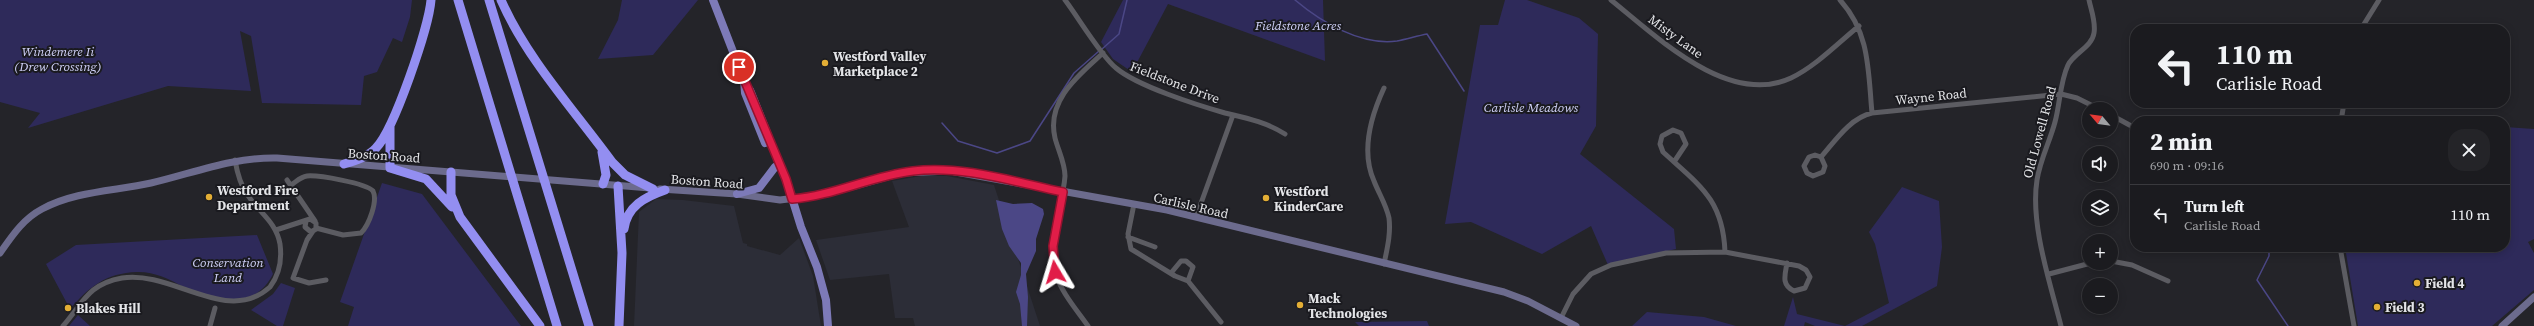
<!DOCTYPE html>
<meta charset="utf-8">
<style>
:root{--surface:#1b1b1f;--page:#242428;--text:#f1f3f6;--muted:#a0a1a4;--line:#39393d}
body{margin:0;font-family:"Source Serif 4",serif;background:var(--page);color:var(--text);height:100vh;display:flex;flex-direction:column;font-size:15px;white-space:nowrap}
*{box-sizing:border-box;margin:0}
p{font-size:13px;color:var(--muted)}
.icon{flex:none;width:22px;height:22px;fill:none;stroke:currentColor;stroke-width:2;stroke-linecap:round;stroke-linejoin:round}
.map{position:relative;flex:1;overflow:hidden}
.panel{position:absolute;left:2130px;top:116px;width:380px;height:136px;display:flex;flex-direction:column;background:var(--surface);border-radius:16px;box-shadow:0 2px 10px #0003,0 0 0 1px var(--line)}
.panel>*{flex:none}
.guide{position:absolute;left:2130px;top:24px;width:380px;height:84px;border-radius:16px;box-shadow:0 2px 10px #0003,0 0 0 1px var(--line);background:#1b1b1f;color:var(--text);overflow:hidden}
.needle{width:26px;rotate:299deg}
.buttons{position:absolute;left:2082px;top:102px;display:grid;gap:8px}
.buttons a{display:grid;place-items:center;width:36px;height:36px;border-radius:50%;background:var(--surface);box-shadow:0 2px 10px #0003,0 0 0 1px var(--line);font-size:20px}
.pin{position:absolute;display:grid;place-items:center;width:34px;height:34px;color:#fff;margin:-17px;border:2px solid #fff;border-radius:50%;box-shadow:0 1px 4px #0007}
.me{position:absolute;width:44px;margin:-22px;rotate:353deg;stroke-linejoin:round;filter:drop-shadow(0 0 3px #0008)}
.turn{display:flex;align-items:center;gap:14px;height:84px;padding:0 20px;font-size:18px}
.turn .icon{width:52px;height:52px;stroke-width:2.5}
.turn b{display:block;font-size:28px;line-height:34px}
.round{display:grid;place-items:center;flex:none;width:42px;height:42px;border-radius:16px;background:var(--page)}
.head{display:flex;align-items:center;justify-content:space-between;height:68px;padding:0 20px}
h1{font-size:24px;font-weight:800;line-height:30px}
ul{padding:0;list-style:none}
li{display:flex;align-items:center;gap:12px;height:60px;padding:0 20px;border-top:1px solid var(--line)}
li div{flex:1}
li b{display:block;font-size:15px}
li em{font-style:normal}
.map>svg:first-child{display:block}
</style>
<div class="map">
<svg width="2534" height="326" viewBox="0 0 2534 326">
<rect width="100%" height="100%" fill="#242429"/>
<path fill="#2c2d37" d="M921,176H947L994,185L1040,326H915L913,318H895L889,274L830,280L816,240L909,227L892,181Z
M656,199L683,200L734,206L743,243L747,244V246L780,255L799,238L813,276L821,326H634L639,212Z"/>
<path fill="#2e2a5a" d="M0,0H412L410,17L402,42L393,38L377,72L364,76L361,105L262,103L251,36L240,31L251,91L168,86L28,128L40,113L0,102Z
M622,0H698L653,55L598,59L618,20Z
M1123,0H1323L1325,61L1168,4L1132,72L1113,59L1101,42Z
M1505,0H1527L1579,18L1598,34L1596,126L1580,154L1674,229L1676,249L1608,265L1591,226L1542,254L1471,222L1445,224L1480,25H1498Z
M2505,127L2534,129V239L2528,242L2534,253V290L2492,326H2358L2345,247H2505Z
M382,183L422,194L521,326H348L354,307L340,302Z
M1902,187L1939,201L1942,247L1937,286L1862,326H1815L1805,322L1804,326H1784L1793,297L1797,314L1845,326L1889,303L1875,244L1869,232Z
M257,235L273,274C267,286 258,295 244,299C201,312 177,271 137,272C106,273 89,287 70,309L46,264L76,245Z
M281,283L295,288L283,326H277L251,310L273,294Z
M1647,312L1704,317L1736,326H1632Z
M78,315L90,326H69Z
M1427,321L1429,326H1359L1355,322Z"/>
<path fill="#4b4786" d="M996,200L1013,204L1032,203L1043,209L1044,214L1036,239V251L1026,274L1028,297L1027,326H1022L1020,304L1016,292L1021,275V263L1009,246L1002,229Z"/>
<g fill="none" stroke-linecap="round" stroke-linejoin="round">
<path stroke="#4b4786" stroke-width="1.5" d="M1295,0C1321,22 1361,46 1397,41C1407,39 1417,36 1427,34L1464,91
M1102,49L1119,34L1127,0
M2264,119V121
M942,123L958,141L997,153L1030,141L1074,73L1099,51
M2269,247V256L2257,280L2288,326"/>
<path stroke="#5c5c62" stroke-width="5" d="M1065,0C1078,17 1101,56 1116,68C1137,86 1197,105 1225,113C1246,118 1266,122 1285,134
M1611,0C1656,36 1728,107 1791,78C1816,66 1838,43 1859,26
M1840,0C1870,33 1868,70 1872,113
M2361,29L2379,0
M2111,115L2135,128
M2341,121L2344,103
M1821,157L1825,166L1823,172L1813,176L1807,173L1804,166L1809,157L1815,155L1821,157C1835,141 1850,118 1872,113L2061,94L2077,98L2099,109
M1674,162L1686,144L1681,133L1673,130L1662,136L1660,144L1663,152C1699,185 1723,199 1725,252
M287,180L315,221
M291,185C296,182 300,177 307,176C318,175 366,183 373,191C378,201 369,225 361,233L343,235L316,228
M1134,204L1128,234L1131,249L1175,276L1188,281L1221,322
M1196,217L1233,115
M276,230L310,219L316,223V229L311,232L305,227L306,221
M313,231L307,240L293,278L309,283L326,280
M1128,237L1155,247
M2340,247L2354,326
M2111,261L2132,265L2168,281
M1384,264C1387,249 1391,234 1389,218C1386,204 1379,194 1374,181C1361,152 1371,116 1384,88
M1171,273L1181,261H1186L1193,267L1188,281
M2049,274L2091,263
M1561,318L1573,294L1591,274L1611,265L1666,253L1725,252L1799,266L1806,270L1810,277L1805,288L1794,291C1781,285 1785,275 1787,263
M63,326C83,303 88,284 122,278C173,270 227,326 270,287C279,275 282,259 280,244C276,221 258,212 247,194C240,184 237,172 235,160
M210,326L215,308
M1088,326C1076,309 1061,292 1055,272C1045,242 1063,207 1065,176C1065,163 1058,150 1055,138C1046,100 1079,75 1103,53
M2061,326C2050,282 2030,224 2037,180C2040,160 2050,141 2055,122C2060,104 2060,82 2068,65C2074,53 2092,47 2094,33C2096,22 2091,10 2089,0"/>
<path stroke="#6c6b8d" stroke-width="7" d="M660,189L737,194L780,200L827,194L902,173L950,171L1167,210L1504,292L1528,301L1576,326
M0,253C12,236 23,219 42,209C75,191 115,191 151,183C194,173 232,157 277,158L650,188
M2502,326L2534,297"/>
<path stroke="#7d7ab8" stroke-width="8" d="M713,0L744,80L745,93L765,143
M746,86L750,90L788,185L801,227L817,267L826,300L828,326
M737,194L759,188L775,167"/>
<path stroke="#938ef1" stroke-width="9" d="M458,0L557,326
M489,0L589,326
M501,0C527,59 574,110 612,162L625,175L653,189
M390,127V168L426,179L452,207
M602,152L606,175L603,184
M344,164C355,161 368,157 376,148C394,130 429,27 431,0
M451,172V195L460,217L540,326
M618,186L622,253L619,326
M624,229C627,206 645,197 665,190"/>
</g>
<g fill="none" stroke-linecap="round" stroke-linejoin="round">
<g stroke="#92132f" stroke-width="10">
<path id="route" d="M739,67L786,179L792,199C833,196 871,176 913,171C962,165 1015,182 1063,192L1053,246L1055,272"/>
</g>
<use href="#route" stroke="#e11d48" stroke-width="7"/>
</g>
<g fill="#e3ae35" stroke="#1a1a1f" stroke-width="1.5">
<circle cx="825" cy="63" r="4"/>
<circle cx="209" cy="197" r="4"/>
<circle cx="1266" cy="198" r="4"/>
<circle cx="2417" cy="283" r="4"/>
<circle cx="1300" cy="305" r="4"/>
<circle cx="2377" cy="307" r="4"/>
<circle cx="68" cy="308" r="4"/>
</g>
<g text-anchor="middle" stroke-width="4" stroke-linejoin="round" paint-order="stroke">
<g font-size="13" font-style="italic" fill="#d2d3fa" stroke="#1a1a1f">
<text x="1298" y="30">Fieldstone Acres</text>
<text x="58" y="56">Windemere Ii<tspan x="58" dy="15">(Drew Crossing)</tspan></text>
<text x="1531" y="112">Carlisle Meadows</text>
<text x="228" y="267">Conservation<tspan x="228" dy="15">Land</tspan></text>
</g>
<g font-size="13" fill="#e4e5e8" stroke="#1a1a1f">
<text transform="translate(1676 36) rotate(36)" y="5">Misty Lane</text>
<text transform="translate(1175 82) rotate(21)" y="5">Fieldstone Drive</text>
<text transform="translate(1931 96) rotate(-6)" y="5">Wayne Road</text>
<text transform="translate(2039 132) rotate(-75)" y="5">Old Lowell Road</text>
<text transform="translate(384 155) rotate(4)" y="5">Boston Road</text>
<text transform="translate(707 181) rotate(4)" y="5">Boston Road</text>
<text transform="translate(1191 205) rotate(13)" y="5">Carlisle Road</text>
</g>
<g font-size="13" font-weight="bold" fill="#e4e5e8" stroke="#1a1a1f" text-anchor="start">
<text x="833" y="61">Westford Valley<tspan x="833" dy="15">Marketplace 2</tspan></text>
<text x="217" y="195">Westford Fire<tspan x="217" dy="15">Department</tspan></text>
<text x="1274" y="196">Westford<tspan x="1274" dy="15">KinderCare</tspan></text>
<text x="2425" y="288">Field 4</text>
<text x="1308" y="303">Mack<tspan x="1308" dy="15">Technologies</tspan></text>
<text x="2385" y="312">Field 3</text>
<text x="76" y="313">Blakes Hill</text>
</g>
</g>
</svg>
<div class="buttons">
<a><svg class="needle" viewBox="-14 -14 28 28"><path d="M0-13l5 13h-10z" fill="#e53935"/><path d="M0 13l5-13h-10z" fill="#a0a1a4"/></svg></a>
<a><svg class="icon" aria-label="sound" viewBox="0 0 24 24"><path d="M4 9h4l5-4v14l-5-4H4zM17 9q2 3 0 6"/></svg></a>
<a><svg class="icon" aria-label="layers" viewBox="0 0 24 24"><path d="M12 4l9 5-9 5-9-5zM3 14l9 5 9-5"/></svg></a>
<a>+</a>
<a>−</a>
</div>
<div class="pin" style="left:739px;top:67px;background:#d93025"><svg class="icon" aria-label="arrive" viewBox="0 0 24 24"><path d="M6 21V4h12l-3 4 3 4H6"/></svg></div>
<svg class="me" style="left:1055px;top:272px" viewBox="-20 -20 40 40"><path d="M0-17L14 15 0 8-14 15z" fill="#e11d48" stroke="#fff" stroke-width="4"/></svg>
<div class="guide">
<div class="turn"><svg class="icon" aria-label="left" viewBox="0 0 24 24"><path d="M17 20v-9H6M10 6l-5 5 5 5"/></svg><div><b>110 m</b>Carlisle Road</div></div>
</div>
<section class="panel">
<div class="head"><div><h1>2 min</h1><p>690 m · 09:16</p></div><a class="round"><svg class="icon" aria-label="close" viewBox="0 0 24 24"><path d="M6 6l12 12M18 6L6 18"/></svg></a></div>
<ul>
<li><svg class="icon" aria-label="left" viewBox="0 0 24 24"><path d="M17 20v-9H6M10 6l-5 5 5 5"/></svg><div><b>Turn left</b><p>Carlisle Road</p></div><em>110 m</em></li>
</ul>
</section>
</div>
